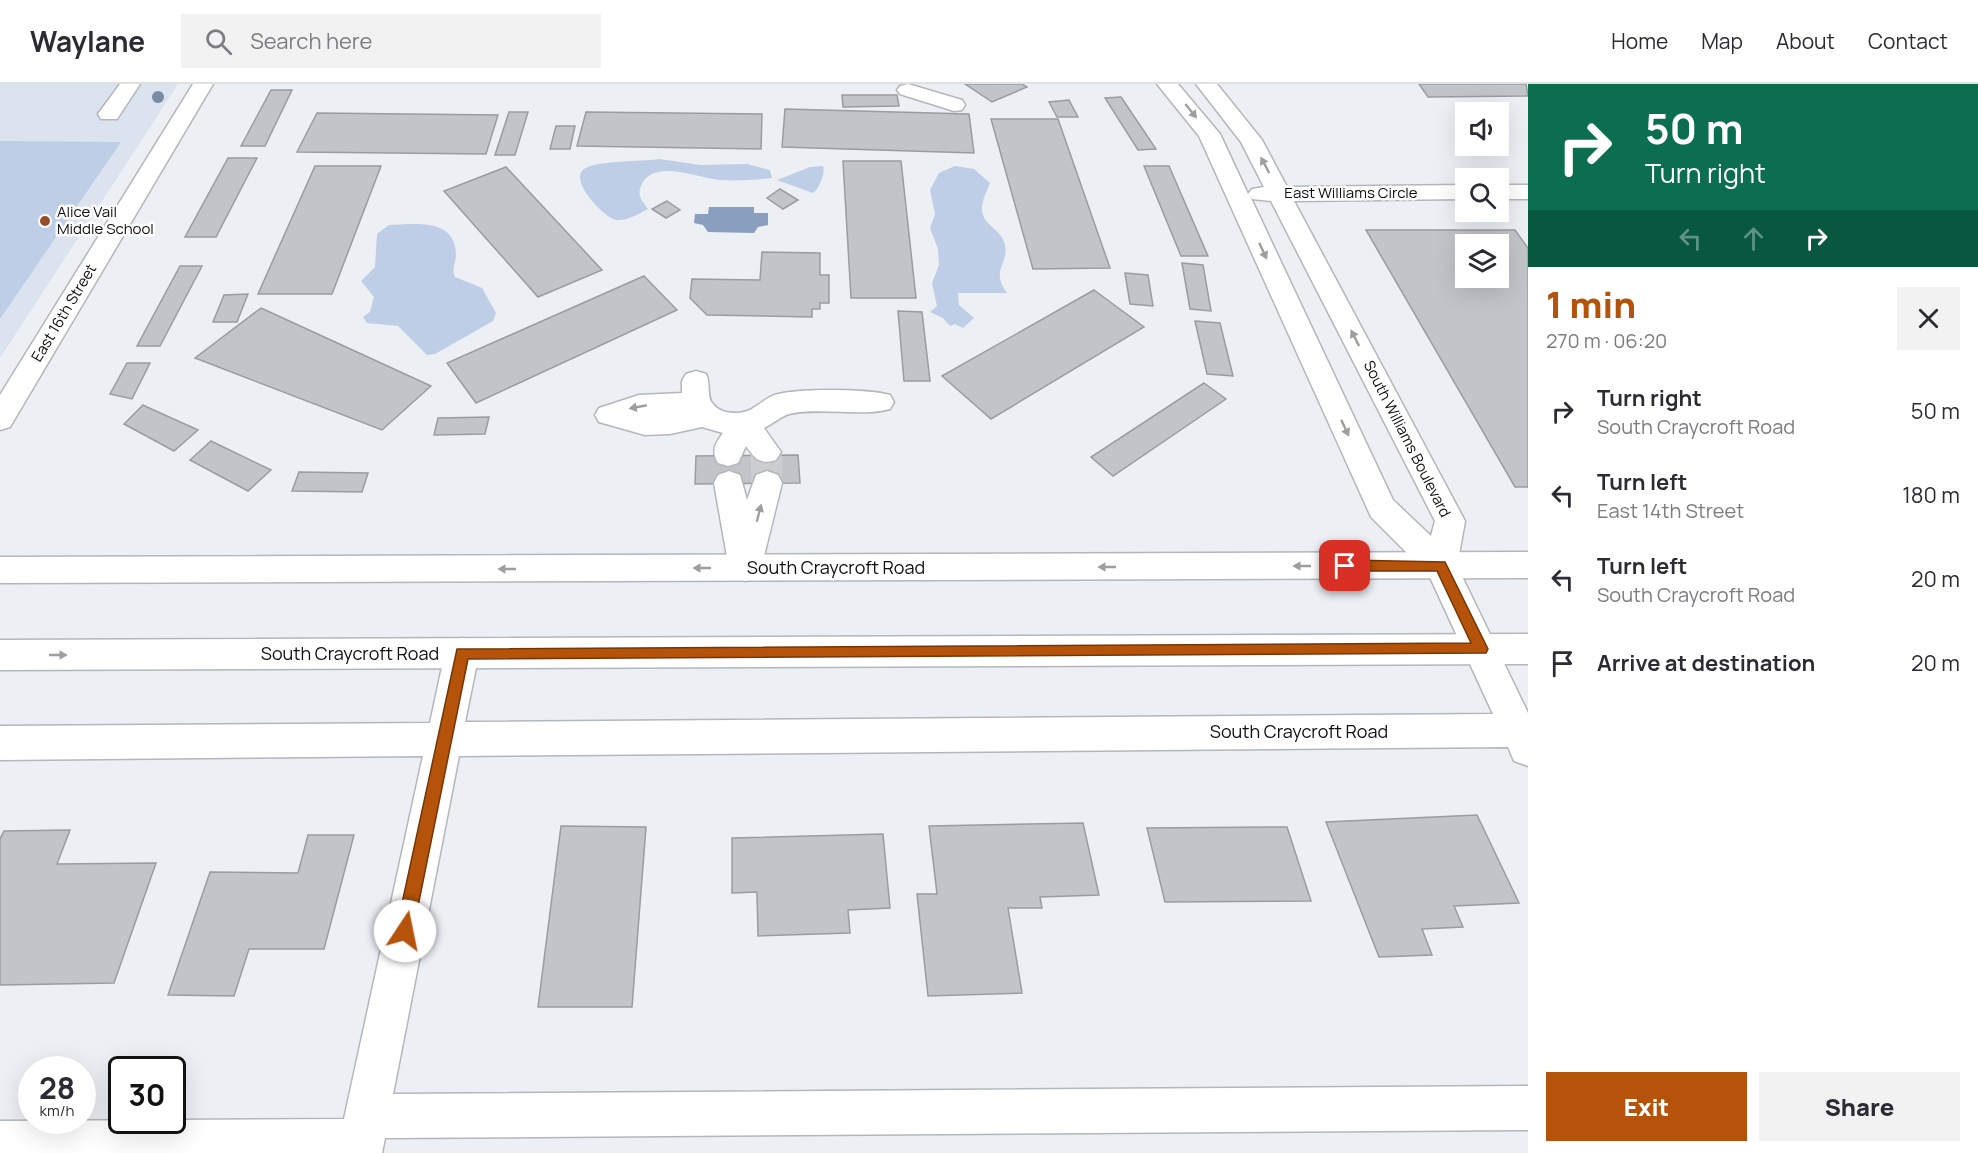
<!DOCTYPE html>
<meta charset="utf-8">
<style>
:root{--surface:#fff;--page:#f2f2f3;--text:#2b2b33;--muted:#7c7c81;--line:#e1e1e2;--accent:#b45309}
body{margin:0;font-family:Manrope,sans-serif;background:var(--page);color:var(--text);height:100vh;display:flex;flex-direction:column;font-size:22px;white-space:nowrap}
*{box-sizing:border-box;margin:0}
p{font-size:20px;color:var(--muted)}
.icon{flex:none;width:33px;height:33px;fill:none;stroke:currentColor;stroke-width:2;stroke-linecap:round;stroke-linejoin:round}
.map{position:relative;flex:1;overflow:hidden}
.panel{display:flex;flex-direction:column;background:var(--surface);width:450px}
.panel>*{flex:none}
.guide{background:#0b6e4f;color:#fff;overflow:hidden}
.tools{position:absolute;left:1455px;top:18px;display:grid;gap:12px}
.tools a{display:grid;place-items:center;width:54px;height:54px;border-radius:0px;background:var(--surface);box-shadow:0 6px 24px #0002;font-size:30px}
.speed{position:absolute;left:18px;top:972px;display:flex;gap:12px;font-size:30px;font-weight:700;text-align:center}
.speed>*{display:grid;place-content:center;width:78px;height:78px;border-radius:50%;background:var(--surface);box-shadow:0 6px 24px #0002;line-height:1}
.speed small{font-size:15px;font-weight:400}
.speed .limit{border:3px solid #111;border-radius:9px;background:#fff;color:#111}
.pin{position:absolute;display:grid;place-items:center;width:51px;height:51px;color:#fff;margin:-26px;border-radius:12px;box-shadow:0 3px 9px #0006}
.me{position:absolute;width:66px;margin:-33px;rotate:11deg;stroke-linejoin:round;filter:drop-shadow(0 0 4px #0008)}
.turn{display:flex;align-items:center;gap:21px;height:126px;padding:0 18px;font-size:27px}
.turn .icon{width:78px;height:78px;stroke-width:2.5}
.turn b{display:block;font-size:42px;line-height:51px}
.lanes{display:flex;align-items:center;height:57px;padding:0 18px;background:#0003;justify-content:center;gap:30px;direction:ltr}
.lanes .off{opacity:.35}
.round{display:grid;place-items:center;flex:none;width:63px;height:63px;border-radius:0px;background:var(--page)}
.head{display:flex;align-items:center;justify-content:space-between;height:102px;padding:0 18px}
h1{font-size:36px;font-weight:800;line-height:45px;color:var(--accent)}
.primary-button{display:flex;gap:12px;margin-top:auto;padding:12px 18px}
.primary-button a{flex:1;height:69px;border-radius:0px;background:var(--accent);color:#fff;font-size:24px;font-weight:800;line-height:69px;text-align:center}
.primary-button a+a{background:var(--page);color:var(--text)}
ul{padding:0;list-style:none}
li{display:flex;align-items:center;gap:18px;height:84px;padding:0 18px}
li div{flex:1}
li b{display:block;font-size:22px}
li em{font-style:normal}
header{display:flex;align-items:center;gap:36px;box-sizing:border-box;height:84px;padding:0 30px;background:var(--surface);border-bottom:2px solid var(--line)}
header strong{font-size:28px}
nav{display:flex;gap:33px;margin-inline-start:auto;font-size:21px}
.search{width:420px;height:54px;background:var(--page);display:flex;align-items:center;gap:15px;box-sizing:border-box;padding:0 21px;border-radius:0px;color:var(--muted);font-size:22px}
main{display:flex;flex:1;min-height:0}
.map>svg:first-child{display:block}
</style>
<header>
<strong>Waylane</strong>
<div class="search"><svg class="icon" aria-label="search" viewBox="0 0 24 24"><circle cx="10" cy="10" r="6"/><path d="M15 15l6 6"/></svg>Search here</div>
<nav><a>Home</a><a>Map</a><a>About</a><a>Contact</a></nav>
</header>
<main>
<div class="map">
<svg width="1528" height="1069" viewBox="0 0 1528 1069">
<rect width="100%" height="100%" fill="#eceff4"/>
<path fill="#dbe3ef" d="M0,0H178L0,274Z"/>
<path fill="#becee7" d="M0,57L121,58L0,235Z
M659,75L701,81L747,80L770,86L772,94C754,96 739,97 721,96C699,95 655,74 642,100C636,111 642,117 648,125C638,130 628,137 617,136C605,135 568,96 584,85C598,76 641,78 659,75Z
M823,82C826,88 819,105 813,109L777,96L810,83Z
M955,82L974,85L990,99C987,107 983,114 982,122C980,141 1002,144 1005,161C1009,181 990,185 1007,209H958L959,221L974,234L963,244L955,240L950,242L943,234L930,228L937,222L932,199L939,181L938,165L930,144L935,130L930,106L939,89Z
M389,141C415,140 456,134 456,171C456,179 451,185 455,193L482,204L496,229L493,237L435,270L427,271L398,242L367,239L363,233L370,228L374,213L361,197L375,183L377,150Z"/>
<path fill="#8a9fc0" d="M709,123H754V129H768V141L758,143L754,149L708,148L703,141L694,139L695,130H708Z"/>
<path fill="#c1c4c9" stroke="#999ca1" stroke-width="1.5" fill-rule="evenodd" d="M965,0H1022L1027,3L992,18Z
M1419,0H1526L1528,12L1428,13Z
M271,6H292L265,62H241Z
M842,11H897L899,22L843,23Z
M1121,13L1156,65L1138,66L1105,14Z
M1069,16L1078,33H1057L1049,18Z
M785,25L969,30L974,69L782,63Z
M509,28H528L515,71H495Z
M586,28L762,30L761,65L577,62Z
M317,29L498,31L486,70L297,68Z
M991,35H1058L1110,184L1033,185Z
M556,42H575L570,65H550Z
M228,74H257L216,153H185Z
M843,77H901L916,214H851Z
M315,82H381L332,210H258Z
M1144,82H1169L1208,172H1181Z
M506,83L602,186L538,213L444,107Z
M780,105L798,116L783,125L767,114Z
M667,117L680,126L666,134L652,125Z
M1366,146H1515L1528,164V403H1515ZM1466,160H1498V194H1466Z
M762,168L820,169V191H829V219H820V225H812V233L707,231L690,214L692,195L760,196Z
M1182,179L1203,181L1211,227L1190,225Z
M180,182H202L160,262H137Z
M1125,189L1148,191L1153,222L1130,220Z
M644,192L677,226L476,319L447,279Z
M1094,206L1144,243L991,335L942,292Z
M248,210L237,238H213L224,211Z
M261,224L431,302L382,346L195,274Z
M898,227L922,228L930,297H904Z
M1195,237L1220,239L1233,292L1207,290Z
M127,279H150L132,315L110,310Z
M1204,299L1226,315L1113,392L1091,373Z
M143,321L147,323L198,346L174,367L124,340Z
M489,333L485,350L434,351L438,334Z
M211,357L271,386L248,407L190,376Z
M798,371L800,399L695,400L696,372Z
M299,388L368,389L362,408L292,407Z
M1477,731L1519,819L1454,822L1463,843L1422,845L1432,871L1379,873L1326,738Z
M1083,739L1099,811L1040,813L1042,824H1008L1022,909L928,912L917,810H937L929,742Z
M561,742L646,743L632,923H538Z
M1287,743L1311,817L1165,818L1147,744Z
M70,746L57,780L156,779L114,899L0,901V755L4,747Z
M883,750L890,824L848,826L850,849L758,852L757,808L732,809V754Z
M308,751H354L324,865H249L234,912L168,911L210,788L298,789Z"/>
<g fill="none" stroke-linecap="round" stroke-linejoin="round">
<path stroke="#cacdd2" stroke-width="31" stroke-dasharray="31 15" stroke-linecap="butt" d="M766,368L767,399"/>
<g stroke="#b3b6bb" stroke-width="3">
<path id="minor" d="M120,0H140L117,35H101L98,30Z
M193,0H213L10,343L0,346V311Z
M908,0L962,16L965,21L962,26L954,27L900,10L897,6L900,2Z
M1157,0H1178L1220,50L1248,110L1252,105L1264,103L1241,58L1196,0H1217L1262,56L1287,103L1466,101V115L1294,117L1465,437L1457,482L1528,629V682L1514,677L1508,663L459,672L393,1010L1528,1002V1046L385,1054L382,1069H0V1037L344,1035L423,672L0,676V642L430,639L445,569L450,558L462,554L474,558L479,569L465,638L1493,630L1429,491L1371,433L1367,424L1199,52ZM1249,110L1252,115L1271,117L1435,437L1431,452L1393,416Z
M1498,101H1528V115H1498Z
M696,287L706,290C711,299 706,313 713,320C719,328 728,329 738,329C752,328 759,319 770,313C788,303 870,305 890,311L894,318L890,325C863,333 819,323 789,330C782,332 772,340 764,344L781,368L776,376C760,381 755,375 746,362L738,379L728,382L718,379C711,367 715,360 723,349L702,343L670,350L645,351L599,338L595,331L599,324L639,311L682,309V297L686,290Z
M729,387L740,391L747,416L756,391L767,387L778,391L782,399L761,484L756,493L745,497L734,493L729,484L714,399L718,391Z"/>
</g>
<g stroke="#b3b6bb" stroke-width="3">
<path id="major" d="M1528,468V494L0,499V473Z
M1528,550V580L0,586V556Z"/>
</g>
<use href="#minor" fill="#fff" fill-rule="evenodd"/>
<use href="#major" fill="#fff" fill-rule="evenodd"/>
</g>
<circle fill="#7a8ba5" cx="158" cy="13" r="6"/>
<defs><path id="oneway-solid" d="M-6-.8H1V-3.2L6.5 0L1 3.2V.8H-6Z" transform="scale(1.5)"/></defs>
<g fill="#9e9e9f">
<use href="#oneway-solid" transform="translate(1191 27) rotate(51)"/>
<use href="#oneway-solid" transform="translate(1265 81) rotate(-118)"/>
<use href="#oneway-solid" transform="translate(1263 167) rotate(65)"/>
<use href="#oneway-solid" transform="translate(1355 254) rotate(-117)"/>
<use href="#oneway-solid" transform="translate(638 323) rotate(169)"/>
<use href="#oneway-solid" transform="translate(1345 344) rotate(65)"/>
<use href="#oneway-solid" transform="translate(759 429) rotate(-76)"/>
<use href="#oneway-solid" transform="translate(1302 482) rotate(180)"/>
<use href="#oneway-solid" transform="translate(1107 483) rotate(180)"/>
<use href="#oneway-solid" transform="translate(702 484) rotate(180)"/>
<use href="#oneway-solid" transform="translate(507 485) rotate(180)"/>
<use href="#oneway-solid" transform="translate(58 571)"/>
</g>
<path fill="#b45309" stroke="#753606" stroke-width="1.5" d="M1345,476L1445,478L1488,565L1486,569L468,575L413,847L411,852L405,855L399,852L396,847L457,565L1471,559L1437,487H1345L1338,482Z"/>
<circle fill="#954f26" stroke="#fff" stroke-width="2" cx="45" cy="137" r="6"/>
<g text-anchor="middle" stroke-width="5" stroke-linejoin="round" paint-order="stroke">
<g font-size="15" fill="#0c0d0f" stroke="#fff">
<text x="1351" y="114">East Williams Circle</text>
<text transform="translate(64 229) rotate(-59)" y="5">East 16th Street</text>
<text transform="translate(1407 355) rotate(63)" y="5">South Williams Boulevard</text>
</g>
<g font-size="15" fill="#0c0d0f" stroke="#fff" text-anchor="start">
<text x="57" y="133">Alice Vail<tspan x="57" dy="17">Middle School</tspan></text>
</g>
<g font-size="18" fill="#0c0d0f" stroke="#fff">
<text x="836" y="490">South Craycroft Road</text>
<text x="350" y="576">South Craycroft Road</text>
<text x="1299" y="654">South Craycroft Road</text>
</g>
</g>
</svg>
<div class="tools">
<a><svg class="icon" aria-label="sound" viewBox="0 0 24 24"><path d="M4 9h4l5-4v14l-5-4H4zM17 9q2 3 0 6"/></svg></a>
<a><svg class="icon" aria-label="search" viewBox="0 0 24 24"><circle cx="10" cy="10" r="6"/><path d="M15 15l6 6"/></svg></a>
<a><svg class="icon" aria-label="layers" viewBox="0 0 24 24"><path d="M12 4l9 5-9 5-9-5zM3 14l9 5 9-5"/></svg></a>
</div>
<div class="speed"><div>28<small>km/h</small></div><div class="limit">30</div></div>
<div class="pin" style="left:1345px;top:482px;background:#d93025"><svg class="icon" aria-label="arrive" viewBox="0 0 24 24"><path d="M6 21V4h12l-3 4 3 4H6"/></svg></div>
<svg class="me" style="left:405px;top:847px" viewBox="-20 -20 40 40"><circle r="19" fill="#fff"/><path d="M0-13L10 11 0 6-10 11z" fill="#b45309"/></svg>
</div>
<section class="panel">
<div class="guide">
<div class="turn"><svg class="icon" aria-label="right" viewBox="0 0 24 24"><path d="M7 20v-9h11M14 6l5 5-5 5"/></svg><div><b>50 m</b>Turn right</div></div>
<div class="lanes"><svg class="icon off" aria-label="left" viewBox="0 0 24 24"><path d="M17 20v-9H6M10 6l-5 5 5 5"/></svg><svg class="icon off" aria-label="ahead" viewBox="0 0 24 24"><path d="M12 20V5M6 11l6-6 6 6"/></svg><svg class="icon" aria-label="right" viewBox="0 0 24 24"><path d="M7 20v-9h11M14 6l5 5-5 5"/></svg></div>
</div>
<div class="head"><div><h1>1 min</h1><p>270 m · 06:20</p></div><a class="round"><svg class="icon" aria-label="close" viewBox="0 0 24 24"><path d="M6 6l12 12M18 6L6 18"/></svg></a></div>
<ul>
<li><svg class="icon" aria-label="right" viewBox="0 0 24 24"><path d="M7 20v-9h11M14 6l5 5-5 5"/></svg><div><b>Turn right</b><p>South Craycroft Road</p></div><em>50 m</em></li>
<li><svg class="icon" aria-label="left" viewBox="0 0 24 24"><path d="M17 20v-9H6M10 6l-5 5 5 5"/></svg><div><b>Turn left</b><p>East 14th Street</p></div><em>180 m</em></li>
<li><svg class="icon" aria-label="left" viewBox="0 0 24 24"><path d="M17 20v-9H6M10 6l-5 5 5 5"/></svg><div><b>Turn left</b><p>South Craycroft Road</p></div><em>20 m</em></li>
<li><svg class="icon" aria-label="arrive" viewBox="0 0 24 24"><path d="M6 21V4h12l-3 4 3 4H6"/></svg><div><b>Arrive at destination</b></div><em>20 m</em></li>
</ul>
<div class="primary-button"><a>Exit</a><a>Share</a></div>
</section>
</main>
